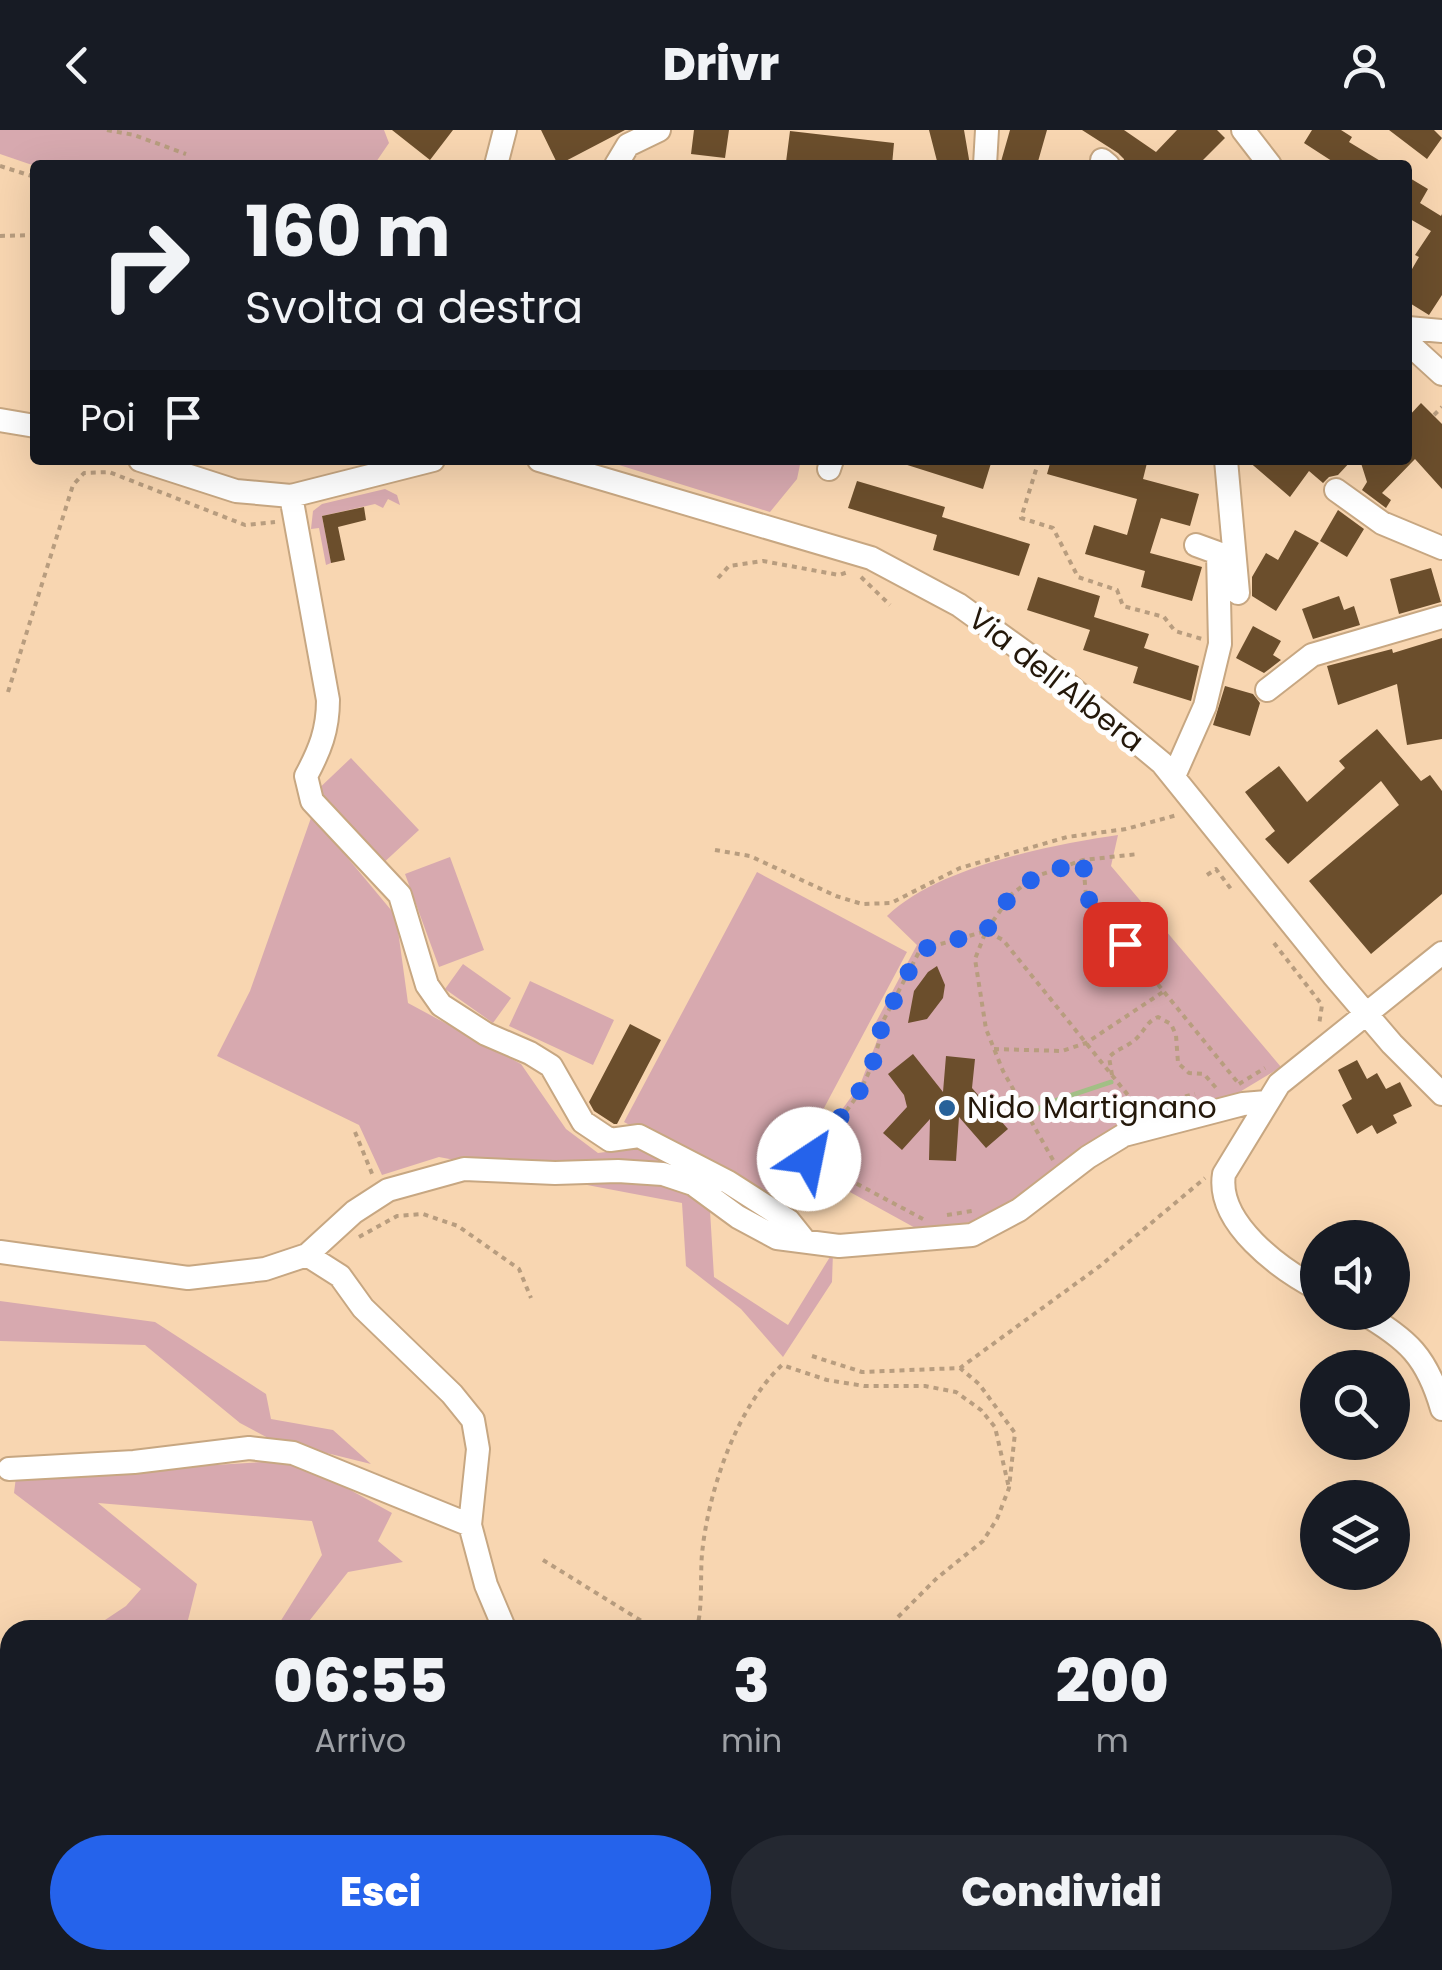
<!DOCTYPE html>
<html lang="it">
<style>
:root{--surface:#171b24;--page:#242831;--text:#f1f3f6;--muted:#9ea1a6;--accent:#2563eb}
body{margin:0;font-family:Poppins,sans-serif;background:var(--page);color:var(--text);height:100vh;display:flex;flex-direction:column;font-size:38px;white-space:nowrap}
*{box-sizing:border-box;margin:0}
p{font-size:32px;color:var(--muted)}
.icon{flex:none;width:55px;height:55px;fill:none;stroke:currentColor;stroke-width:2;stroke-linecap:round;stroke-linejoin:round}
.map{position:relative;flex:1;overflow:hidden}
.details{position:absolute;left:0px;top:1490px;width:1442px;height:350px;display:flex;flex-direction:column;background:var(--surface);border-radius:30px 30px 0 0;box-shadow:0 10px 40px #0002}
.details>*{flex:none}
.guide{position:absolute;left:30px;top:30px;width:1382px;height:305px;border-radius:10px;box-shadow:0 10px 40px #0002;background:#171b24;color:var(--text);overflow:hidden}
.tools{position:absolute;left:1300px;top:1090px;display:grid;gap:20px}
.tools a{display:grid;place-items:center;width:110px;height:110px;border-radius:50%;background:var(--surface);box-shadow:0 10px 40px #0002;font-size:50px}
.pin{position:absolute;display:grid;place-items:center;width:85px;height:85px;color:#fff;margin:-42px;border-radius:20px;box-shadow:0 5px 15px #0006}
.me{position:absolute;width:110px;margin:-55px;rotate:34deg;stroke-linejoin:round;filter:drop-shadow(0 0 8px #0008)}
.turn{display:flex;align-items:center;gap:35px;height:210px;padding:0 50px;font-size:45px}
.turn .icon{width:130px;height:130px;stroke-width:2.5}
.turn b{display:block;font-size:70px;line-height:85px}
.then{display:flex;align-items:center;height:95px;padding:0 50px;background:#0003;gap:20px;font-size:38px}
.eta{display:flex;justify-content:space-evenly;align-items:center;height:170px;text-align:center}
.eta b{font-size:60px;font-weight:800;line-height:70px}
.action{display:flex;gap:20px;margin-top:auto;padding:20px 50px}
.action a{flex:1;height:115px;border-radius:60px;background:var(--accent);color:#fff;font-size:40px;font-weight:800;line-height:115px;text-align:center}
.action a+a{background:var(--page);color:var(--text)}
header{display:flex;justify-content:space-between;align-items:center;height:130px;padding:0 50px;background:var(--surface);font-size:45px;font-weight:800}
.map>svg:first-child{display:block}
</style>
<header><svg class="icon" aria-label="back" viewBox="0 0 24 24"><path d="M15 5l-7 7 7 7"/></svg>Drivr<svg class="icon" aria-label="person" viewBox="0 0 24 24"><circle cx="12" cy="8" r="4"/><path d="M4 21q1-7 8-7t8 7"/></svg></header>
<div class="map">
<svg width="1442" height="1840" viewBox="0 0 1442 1840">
<rect width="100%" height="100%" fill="#f8d6b1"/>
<path fill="#d7a9af" d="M0,0H384L389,13L374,35L35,36L0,24Z
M603,330H801L797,349L770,382Z
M385,359L397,365L400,375L388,369L383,378L375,374L322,386L331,433L326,435L319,398L311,399L313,381L322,374Z
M351,628L419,700L380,736L312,665Z
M312,685L396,786L408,873L521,934L566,999L598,1023L644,1017L708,1047L714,1147L788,1195L833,1122L832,1152L783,1227L741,1179L686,1136L682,1073L439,1027L382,1045L359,995L217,926L250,861Z
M1118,705L1111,736L1281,937L1233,966L1161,985L985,1090L919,1100L799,1034L820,995L835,989L860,955L878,908L875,894L917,815L887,786C937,737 1050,715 1118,705Z
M450,727L484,820L439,837L405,744Z
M757,742L907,822L774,1072L624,992Z
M463,834L511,868L493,893L445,859Z
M530,851L614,890L593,935L509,896Z
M0,1171L155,1192L266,1264L271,1289L333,1300L371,1334L270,1309L240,1293L145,1215L0,1211Z
M296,1330L392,1383L378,1411L403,1432L348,1442L302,1500H275L322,1425L312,1391L98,1373L197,1454L187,1494L189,1500H90L126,1476L141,1459L14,1363L16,1347Z
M97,1830H302L304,1840H101Z"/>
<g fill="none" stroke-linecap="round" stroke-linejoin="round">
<path stroke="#a2bf85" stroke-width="5" d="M1031,983L1051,972L1111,952"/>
</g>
<path fill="#6b4e2c" d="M392,0H453L430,30Z
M541,0H625L558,35Z
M694,0H729L725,28L691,24Z
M929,0H964L970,35H938Z
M1010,0H1047L1037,35H1000Z
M1082,0H1124L1156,22L1177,0H1217L1225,8L1198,35H1123L1124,29L1118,23Z
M1312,0H1341L1352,7L1349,12L1387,35H1338L1304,13Z
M1389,0H1434L1442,8L1427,29Z
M790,1L894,13L892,35L786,32Z
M1408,47L1428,59L1420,73L1441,86L1442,84V165L1429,185L1408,172V146L1419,127L1415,125L1431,101L1410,89L1408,93Z
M1421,273L1442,294V359L1415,329L1382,363L1391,370L1386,378L1362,360L1367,352L1360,330H1408V287Z
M901,330H992L983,359L901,333Z
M1051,330H1136L1147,333L1143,349L1199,364L1190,396L1161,388L1150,423L1202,437L1192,471L1141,457L1145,441L1085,424L1094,395L1127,405L1137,369L1047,344Z
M1247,330H1352L1338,345L1329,347L1323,353L1309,341L1290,367Z
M857,351L945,377L942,387L1030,414L1019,446L933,420L937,405L848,378Z
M364,377L366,390L338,397L345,430L331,433L322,386Z
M1338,380L1364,399L1347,427L1320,411Z
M1295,400L1319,413L1276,481L1252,466V447L1266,423L1278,430Z
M1431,438L1441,472L1399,484L1390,449Z
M1038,447L1100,466L1094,487L1149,504L1144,518L1199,536L1191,571L1133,553L1138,537L1083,520L1090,500L1027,480Z
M1339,466L1344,480L1354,476L1360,495L1313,509L1302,479Z
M1253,496L1281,511L1273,525L1281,530L1264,543L1236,528Z
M1442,508V609L1407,615L1397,554L1338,575L1327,536L1392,519L1393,523Z
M1225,556L1253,564L1260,573L1250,606L1213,595Z
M1377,599L1421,651L1430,645L1442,661V764L1371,824L1309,751L1399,675L1381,651L1288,734L1265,709L1275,701L1245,662L1279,636L1307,672L1345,638L1339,631Z
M937,836L945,855L943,868L927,889L908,893L914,861L928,842Z
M630,894L661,910L617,994H614L594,981L589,972Z
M913,924L943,962L946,926L975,929L972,958L1008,999L986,1018L959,987L956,1031L929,1030L930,989L902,1020L883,1003L907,977L904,965L888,944Z
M1357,930L1367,949L1377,943L1386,959L1400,952L1412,976L1393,985L1397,993L1377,1004L1372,995L1357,1004L1342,975L1352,969L1338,940Z"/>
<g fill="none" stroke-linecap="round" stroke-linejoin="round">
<g stroke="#c7a782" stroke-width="26">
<path id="minor" d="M1243,0L1270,35
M1102,30L1108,35
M496,35L505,0
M616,35L628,15L659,0
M985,35L987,0
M1408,198L1442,201
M1408,213L1442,244
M0,290L35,296
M140,330L236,361L291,366L433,330
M539,330L871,428L959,475L1056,545L1162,633L1334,846L1392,914L1442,964
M1226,330L1238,463
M829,339L832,330
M1336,360L1382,393L1442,418
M291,366L328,570C328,600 320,620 306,646L312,671L400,765L427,855L441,875L486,904L530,923L551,936L583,992L610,1010L639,1006L728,1052L789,1091L805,1111
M1267,560L1312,525L1442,487
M1174,646L1205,576L1220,514L1218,423L1196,415
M0,1122L188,1148L265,1139L307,1125L354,1082L388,1060L464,1039L555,1043L618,1041L663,1044L693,1054L738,1087L777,1108L839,1116L972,1105L1019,1080L1088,1027L1124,1005L1243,974L1267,972
M307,1125L340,1146L363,1178L452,1264L473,1290L478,1319L470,1395L486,1455L505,1500
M1318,1159C1280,1139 1216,1093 1224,1044L1279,954L1442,823
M1361,1182C1408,1209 1427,1227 1442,1279
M9,1339L134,1332L249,1318L293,1323L470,1395
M0,1753L10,1755
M168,1830L179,1840
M1376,1830L1410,1840"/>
</g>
<path stroke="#b89d7f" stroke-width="4" stroke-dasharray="5 5" stroke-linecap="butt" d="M107,0L134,5L186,24
M0,36L35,47
M0,106L35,105
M1434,285L1442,277
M1039,330L1021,388L1053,398L1078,447L1117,460L1123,476L1164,487L1175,501L1202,509
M861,447L890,475
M718,448L729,436L763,431L839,445L848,442
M8,562L73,355L84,343L109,342L245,395L275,392
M715,720L750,726L836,766L862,774L891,773L960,738L1067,707L1126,699L1177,685
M1083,730L1086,766L1239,954
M1207,745L1216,739L1231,759
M1274,813L1322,875L1319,895
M994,919L1062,921L1086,913L1163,862
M1112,945L1109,927C1117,919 1124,918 1132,912C1144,904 1145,892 1158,887L1171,894L1176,905L1178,933L1189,943L1204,944L1217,959
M1239,954L1265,938
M1156,974L1195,964
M355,1002L373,1046
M1053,1030L1003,941L986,899L975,829L986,801L1012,764L1034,747L1083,730L1138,724
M808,1062L802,1059L798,1066L791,1062L809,1029L812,1031
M947,1085L972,1081
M923,1089L814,1031L810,1022L822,999C852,991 881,925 881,895L920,820L986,801L1003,810L1140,980
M359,1107L397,1086L423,1084L458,1096L519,1139L531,1168
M812,1226L862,1242L960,1238L1100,1136L1205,1048
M543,1430L656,1500
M898,1487L937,1448L983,1411L997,1389L1009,1358L1015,1303L979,1254L960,1238
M696,1500C703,1482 700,1445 702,1424C708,1362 736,1278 782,1235L827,1250L864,1256H925L956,1262L981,1280L995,1297L1009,1358
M922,1840L927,1830"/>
<use href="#minor" stroke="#fff" stroke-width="22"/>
</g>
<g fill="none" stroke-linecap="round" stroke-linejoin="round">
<path stroke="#2563eb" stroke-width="18" stroke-dasharray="0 32.4" d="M809,1029L814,1032L810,1022L822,999C852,991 881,925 881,896L920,820L986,801L1012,764L1034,748L1083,730L1086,766L1125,814"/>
</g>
<circle fill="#276199" stroke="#fefefe" stroke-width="4" cx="947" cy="978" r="10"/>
<g text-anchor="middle" stroke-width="10" stroke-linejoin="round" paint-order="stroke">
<g font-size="30" fill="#24180a" stroke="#fefefe">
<text transform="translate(1056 550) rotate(38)" y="10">Via dell'Albera</text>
</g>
<g font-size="30" fill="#24180a" stroke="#fefefe" text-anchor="start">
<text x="967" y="988">Nido Martignano</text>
</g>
</g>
</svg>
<div class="tools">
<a><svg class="icon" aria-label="sound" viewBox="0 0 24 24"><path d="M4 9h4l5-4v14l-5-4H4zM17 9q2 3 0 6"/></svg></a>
<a><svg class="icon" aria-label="search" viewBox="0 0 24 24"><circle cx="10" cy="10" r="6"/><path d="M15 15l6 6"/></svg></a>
<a><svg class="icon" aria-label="layers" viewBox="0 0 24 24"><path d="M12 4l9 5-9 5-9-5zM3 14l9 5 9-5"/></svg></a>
</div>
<div class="pin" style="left:1125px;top:814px;background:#d93025"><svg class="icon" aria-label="arrive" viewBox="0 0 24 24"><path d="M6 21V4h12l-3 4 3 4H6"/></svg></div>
<svg class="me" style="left:809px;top:1029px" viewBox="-20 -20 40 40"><circle r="19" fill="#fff"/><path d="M0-13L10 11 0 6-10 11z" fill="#2563eb"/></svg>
<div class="guide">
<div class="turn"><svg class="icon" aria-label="right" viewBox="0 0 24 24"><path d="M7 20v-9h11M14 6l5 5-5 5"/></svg><div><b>160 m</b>Svolta a destra</div></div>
<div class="then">Poi<svg class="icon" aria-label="arrive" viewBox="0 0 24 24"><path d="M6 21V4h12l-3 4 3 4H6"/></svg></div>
</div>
<section class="details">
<div class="eta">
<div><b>06:55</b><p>Arrivo</p></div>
<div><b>3</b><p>min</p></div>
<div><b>200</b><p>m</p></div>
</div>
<div class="action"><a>Esci</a><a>Condividi</a></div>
</section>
</div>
